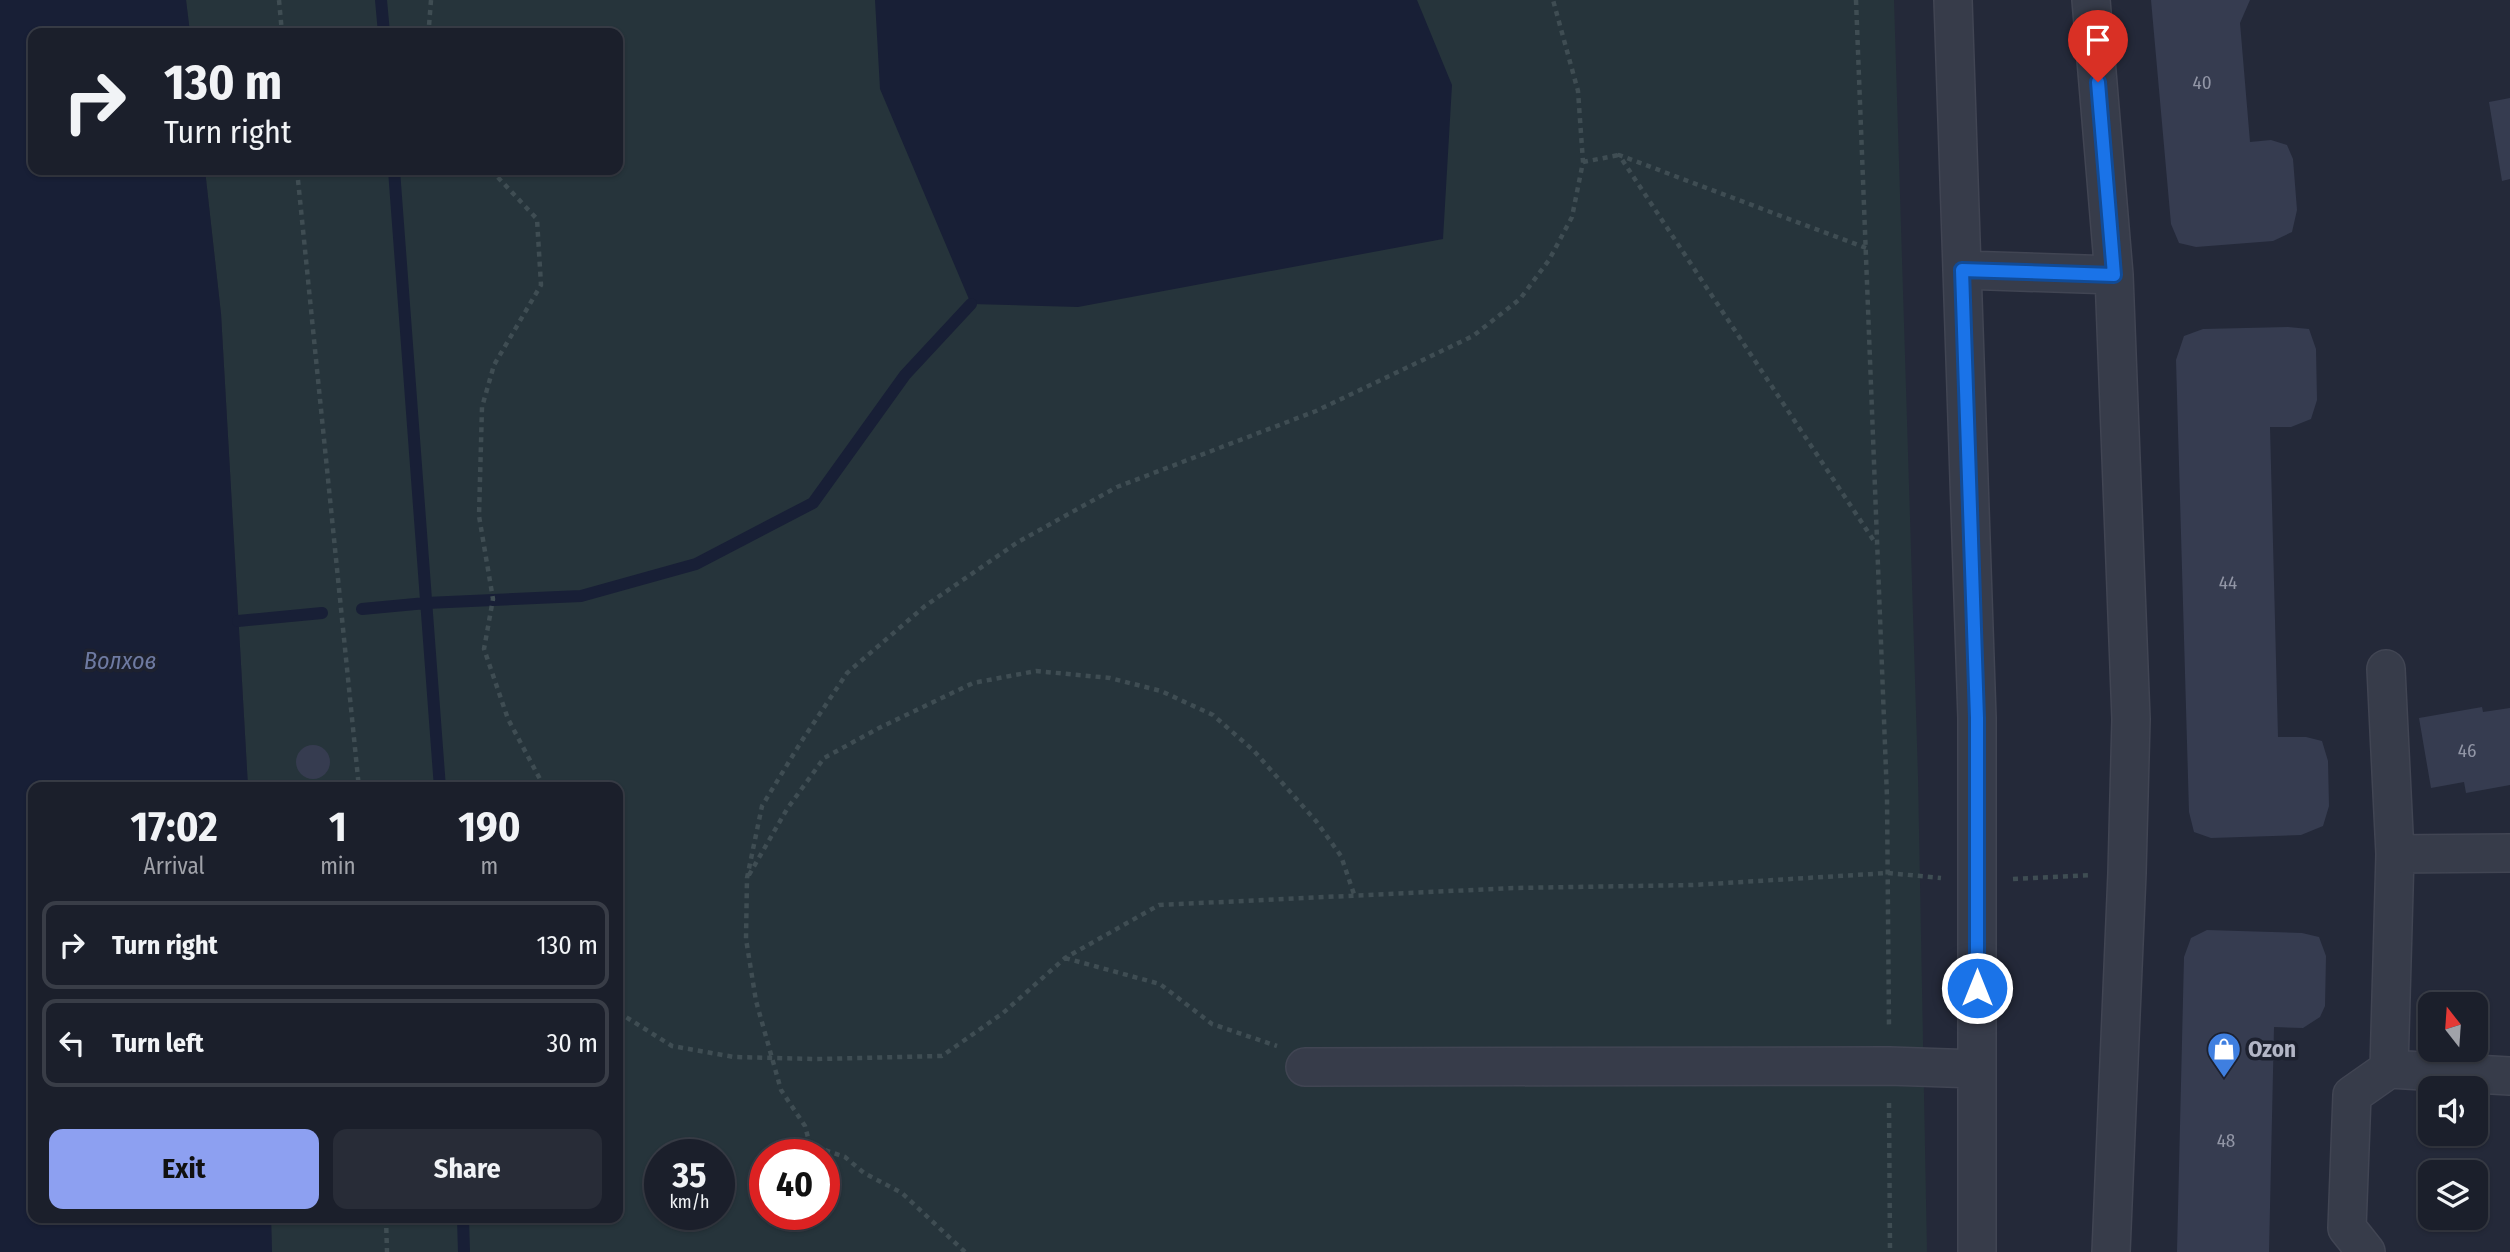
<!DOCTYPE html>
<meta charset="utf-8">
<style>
:root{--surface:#1b1f2b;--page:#282c37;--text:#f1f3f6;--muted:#a0a2a9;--line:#393d47;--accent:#8da0f1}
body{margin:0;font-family:"Fira Sans Condensed",sans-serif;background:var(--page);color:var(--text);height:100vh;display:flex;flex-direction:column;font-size:26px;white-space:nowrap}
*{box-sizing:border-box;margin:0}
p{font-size:23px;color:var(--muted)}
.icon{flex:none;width:38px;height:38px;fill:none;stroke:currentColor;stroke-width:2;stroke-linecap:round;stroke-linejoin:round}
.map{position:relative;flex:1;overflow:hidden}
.panel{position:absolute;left:28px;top:782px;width:595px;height:441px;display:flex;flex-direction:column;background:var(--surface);border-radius:14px;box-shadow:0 2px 5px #0004,0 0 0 2px var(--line)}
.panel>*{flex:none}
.top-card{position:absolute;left:28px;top:28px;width:595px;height:147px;border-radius:14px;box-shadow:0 2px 5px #0004,0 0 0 2px var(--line);background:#1b1f2b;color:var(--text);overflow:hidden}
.needle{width:46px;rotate:343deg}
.fabs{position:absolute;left:2418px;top:992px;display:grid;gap:14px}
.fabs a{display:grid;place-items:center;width:70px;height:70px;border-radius:14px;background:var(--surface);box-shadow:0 2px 5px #0004,0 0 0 2px var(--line);font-size:35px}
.speed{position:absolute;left:644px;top:1139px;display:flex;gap:14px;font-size:35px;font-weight:700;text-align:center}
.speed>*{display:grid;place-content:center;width:91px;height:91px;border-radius:50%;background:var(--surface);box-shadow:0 2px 5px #0004,0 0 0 2px var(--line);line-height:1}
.speed small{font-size:18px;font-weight:400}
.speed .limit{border:10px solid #d22;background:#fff;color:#111}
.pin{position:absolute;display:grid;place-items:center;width:60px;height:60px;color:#fff;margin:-72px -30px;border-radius:50% 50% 50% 0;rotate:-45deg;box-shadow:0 0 7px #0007}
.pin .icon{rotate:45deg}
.me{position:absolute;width:77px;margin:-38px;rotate:0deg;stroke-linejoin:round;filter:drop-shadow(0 0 5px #0008)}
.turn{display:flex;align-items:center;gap:24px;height:147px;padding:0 21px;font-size:32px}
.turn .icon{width:91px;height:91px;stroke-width:2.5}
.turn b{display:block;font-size:49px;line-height:60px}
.eta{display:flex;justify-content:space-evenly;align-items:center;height:119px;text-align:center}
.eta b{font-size:42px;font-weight:700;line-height:49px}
.primary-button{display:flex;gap:14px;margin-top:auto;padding:14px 21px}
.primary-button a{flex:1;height:80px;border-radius:14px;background:var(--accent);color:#111;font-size:28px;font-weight:700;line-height:80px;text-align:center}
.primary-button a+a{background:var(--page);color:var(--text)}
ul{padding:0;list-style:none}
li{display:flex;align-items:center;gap:21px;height:88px;margin:0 14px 10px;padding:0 7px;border:4px solid var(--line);border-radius:14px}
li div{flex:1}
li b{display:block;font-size:26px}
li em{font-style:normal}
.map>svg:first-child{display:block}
</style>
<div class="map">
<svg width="2510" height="1252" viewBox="0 0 2510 1252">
<rect width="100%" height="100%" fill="#242939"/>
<path fill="#26343b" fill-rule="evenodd" d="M186,0H1894L1918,776L1927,1252H272L271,1218H618V788L248,787L221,314L205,170H618V33H190ZM660,1155H719V1214H660ZM765,1155H824V1214H765Z"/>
<path fill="#181f36" d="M0,0H186L190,33H33V170H205L221,314L248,787L33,788V1218H271L272,1252H0Z
M875,0H1417L1452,85L1443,239L1078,307L971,304L880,89Z"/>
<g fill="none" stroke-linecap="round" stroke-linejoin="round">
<path stroke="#181f36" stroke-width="12" d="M381,0L384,33
M394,170L440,788
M362,609L426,603L581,596L696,564L813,503L905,375L971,304
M238,621L322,613
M463,1218L464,1252"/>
</g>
<path fill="#363c50" d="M2151,0H2250L2240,23L2250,142L2271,140L2287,145L2293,159L2297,210L2292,232L2273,241L2196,247L2179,243L2171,224Z
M2510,98V179L2502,181L2489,102Z
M2288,327L2309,329L2316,349L2317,400L2311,419L2291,427H2270L2278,737H2306L2322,741L2328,761L2329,806L2323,826L2301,835L2211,838L2194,832L2189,812L2176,360L2184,336L2203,329Z
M2482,707L2483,712L2510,708V785L2466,793L2464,782L2431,788L2419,718Z
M296 762a17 17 0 1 1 34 0a17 17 0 1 1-34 0Z
M2207,930L2302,933L2319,937L2326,956L2325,1006L2320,1017L2303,1028L2274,1027L2269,1252H2177L2184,957L2191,938Z"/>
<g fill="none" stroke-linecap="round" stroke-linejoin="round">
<g stroke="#414553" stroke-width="40">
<path id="minor" d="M1953,0L1977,718V1252
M2091,0L2114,275L2131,719L2127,873L2111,1252
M1962,270L2114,275
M2386,669L2395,854L2389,1069L2510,1076
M2395,854L2510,853
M1305,1067L1889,1066L1977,1069
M2366,1252L2347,1228L2352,1095L2389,1069"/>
</g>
<path stroke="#3f4d53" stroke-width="4.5" stroke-dasharray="5 5" stroke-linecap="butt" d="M279,0L282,33
M431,0L429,26L432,33
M1856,0L1887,797L1889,1028
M1583,162L1619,155
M297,170L359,788
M491,170L537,219L541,285L494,365L482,407L479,516L493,599L484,649L508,719L541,781L539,788
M1866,248L1619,155L1876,544
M749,875L787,809L824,758L879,728L973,683L1036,671L1110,678L1161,691L1213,715L1254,751L1316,821L1341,856L1355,897
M2013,879L2091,875
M1065,958L1160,984L1212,1024L1277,1046
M618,1012L672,1046L734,1057L817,1059L942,1056L1003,1013L1065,958L1159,905L1513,888L1693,885L1888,873L1941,878
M1889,1103L1890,1252
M386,1218L387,1252
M965,1252L902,1193L864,1173L845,1157L810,1145L805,1126L781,1090L756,1001L746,939L747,878L762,806L801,742L847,673L925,606L1018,542L1117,487L1316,411L1473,336L1520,299L1549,260L1572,217L1583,162L1578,91L1553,0"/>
<use href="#minor" stroke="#373c4a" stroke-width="37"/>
</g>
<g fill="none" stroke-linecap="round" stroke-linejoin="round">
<g stroke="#114b97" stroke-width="18">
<path id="route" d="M1977,988V718L1962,270L2114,275L2098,82"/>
</g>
<use href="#route" stroke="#1a73e8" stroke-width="12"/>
</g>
<defs>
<g id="shop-pin" transform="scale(1.75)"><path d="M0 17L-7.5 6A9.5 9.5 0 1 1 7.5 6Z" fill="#3f7fe0" stroke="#1d212f"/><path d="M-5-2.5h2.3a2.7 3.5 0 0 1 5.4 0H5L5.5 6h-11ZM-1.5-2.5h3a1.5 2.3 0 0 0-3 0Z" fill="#fff"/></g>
</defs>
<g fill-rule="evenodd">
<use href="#shop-pin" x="2224" y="1049"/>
</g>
<g text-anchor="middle" stroke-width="7" stroke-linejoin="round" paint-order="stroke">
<g font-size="19" fill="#9296a6">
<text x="2202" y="89">40</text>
<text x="2228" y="589">44</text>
<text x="2467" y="757">46</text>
<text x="2226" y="1147">48</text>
</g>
<g font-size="23" font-weight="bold" fill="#b3b6c6" stroke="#1d212f" text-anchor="start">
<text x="2248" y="1057">Ozon</text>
</g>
<g font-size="24" font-style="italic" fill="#6e7aa2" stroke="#1d212f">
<text x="120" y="669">Волхов</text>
</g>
</g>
</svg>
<div class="fabs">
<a><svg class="needle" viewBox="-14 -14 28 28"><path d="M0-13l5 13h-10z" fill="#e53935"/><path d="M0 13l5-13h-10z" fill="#a0a2a9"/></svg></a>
<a><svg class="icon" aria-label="sound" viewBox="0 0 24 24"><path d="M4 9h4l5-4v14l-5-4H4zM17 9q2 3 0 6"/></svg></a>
<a><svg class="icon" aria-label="layers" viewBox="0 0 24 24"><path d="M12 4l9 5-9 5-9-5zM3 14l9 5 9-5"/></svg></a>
</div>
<div class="speed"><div>35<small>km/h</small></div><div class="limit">40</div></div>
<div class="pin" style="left:2098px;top:82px;background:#d93025"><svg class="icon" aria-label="arrive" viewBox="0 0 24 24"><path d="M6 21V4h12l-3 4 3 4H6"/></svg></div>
<svg class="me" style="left:1977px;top:988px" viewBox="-20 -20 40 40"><circle r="17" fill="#1a73e8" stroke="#fff" stroke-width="3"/><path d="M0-11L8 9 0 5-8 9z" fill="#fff"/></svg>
<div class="top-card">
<div class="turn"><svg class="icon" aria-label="right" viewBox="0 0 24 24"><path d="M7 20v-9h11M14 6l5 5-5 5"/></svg><div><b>130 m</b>Turn right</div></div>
</div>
<section class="panel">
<div class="eta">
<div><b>17:02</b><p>Arrival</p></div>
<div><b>1</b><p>min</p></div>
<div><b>190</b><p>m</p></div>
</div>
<ul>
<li><svg class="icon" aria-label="right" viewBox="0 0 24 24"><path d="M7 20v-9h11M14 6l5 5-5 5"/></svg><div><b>Turn right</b></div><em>130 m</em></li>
<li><svg class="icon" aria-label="left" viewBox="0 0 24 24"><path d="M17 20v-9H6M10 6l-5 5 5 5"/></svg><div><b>Turn left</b></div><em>30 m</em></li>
</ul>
<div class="primary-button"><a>Exit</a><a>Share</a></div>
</section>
</div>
